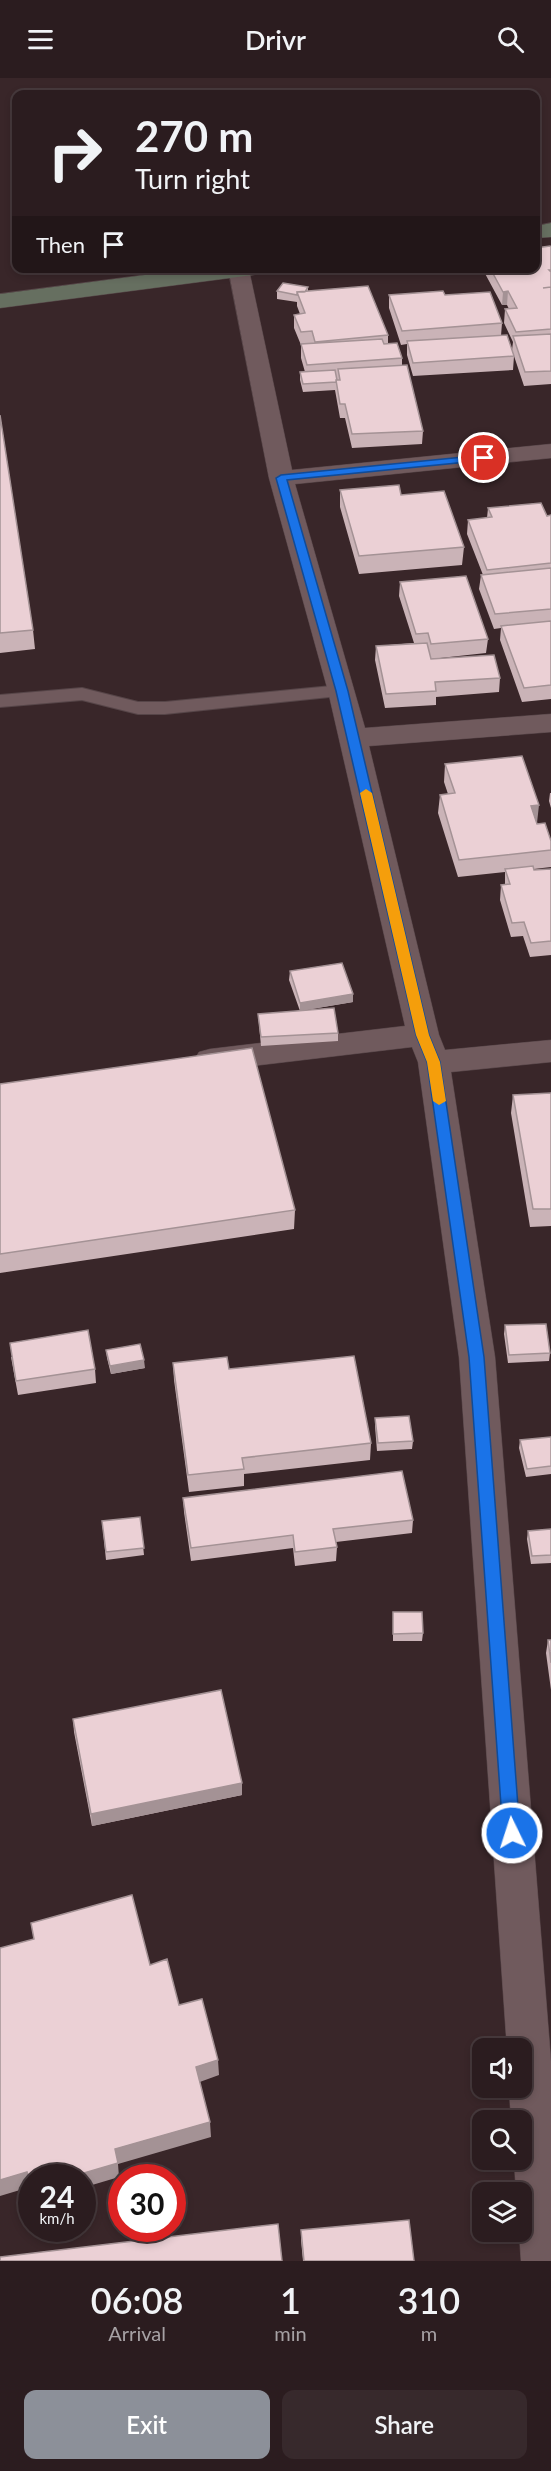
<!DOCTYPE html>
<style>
:root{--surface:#2b1c1f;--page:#37292c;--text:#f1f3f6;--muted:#a6a1a4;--line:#473a3d;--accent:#8c9099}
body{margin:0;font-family:Lato,sans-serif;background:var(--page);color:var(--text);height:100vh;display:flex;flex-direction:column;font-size:22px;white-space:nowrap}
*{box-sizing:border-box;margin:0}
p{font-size:20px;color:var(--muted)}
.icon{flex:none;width:33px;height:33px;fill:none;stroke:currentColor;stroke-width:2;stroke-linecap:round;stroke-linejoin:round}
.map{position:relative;height:2183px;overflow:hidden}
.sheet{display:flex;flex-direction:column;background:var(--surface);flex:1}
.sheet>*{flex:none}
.banner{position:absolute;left:12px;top:12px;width:528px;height:183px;border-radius:12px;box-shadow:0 3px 9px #0003,0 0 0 2px var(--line);background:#2b1c1f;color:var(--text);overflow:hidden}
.controls{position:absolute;left:472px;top:1960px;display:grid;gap:12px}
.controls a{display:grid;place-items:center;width:60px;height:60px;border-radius:12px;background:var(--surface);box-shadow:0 3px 9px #0003,0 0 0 2px var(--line);font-size:30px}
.speed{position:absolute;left:18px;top:2086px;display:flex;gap:12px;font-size:30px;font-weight:700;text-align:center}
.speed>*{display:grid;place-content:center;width:78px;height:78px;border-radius:50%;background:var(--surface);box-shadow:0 3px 9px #0003,0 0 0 2px var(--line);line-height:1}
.speed small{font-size:15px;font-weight:400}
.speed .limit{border:9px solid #d22;background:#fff;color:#111}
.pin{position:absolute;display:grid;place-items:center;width:51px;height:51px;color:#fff;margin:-26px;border:3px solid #fff;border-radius:50%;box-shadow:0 2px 6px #0007}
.me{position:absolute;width:66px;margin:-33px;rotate:356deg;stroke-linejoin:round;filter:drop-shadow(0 0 4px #0008)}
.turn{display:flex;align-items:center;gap:21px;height:126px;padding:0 24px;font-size:27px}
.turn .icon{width:78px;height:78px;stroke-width:2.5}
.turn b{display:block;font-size:42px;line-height:51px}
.then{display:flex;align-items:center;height:57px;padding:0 24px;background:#0003;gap:12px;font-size:22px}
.eta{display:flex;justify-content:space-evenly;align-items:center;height:102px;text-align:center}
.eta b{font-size:36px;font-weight:600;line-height:42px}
.primary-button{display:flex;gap:12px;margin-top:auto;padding:12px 24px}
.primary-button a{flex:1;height:69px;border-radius:12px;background:var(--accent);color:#fff;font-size:24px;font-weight:600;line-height:69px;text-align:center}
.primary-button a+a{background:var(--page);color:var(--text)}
header{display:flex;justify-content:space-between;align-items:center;height:78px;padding:0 24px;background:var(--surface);font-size:27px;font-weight:600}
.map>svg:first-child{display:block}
</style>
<header><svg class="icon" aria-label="menu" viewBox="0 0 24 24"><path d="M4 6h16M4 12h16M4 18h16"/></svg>Drivr<svg class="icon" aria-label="search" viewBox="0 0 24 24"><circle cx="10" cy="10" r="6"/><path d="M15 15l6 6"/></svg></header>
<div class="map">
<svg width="551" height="2183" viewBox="0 0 551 2183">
<rect width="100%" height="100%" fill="#392629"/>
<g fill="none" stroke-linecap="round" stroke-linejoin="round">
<g stroke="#564548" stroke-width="2">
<path id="lane" d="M342,607L349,609L352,613L349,617L165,636H138L82,622L0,629V617L82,610L138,624H165Z"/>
</g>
<g stroke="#564548" stroke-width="1">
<path id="street" d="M228,190L249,192L292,392L551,366V380L295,406L365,650L551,636V654L369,668L439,957L445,972L551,962V984L451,994L495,1279L551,1983V2183H521L519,2154H522V2115H516L514,2082H522V2043H511L509,2010H522V1971H507L459,1279L418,984L412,969L210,993L199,990L194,982L199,974L210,971L405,948L328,613L269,400Z"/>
</g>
<g stroke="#564548" stroke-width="1">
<path id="secondary" d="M551,145V159L536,160V148Z
M198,190H264L261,195L253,197L0,230V216Z"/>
</g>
<use href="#lane" fill="#705a5d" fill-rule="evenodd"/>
<use href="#street" fill="#705a5d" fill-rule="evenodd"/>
<use href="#secondary" fill="#666f60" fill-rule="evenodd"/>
</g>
<path fill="#cab3b7" d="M551,169V306L524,308L512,272L513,264L504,245L505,231H509L507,227H502L482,190H536Z
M308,209V213L388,257V266L402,280V287L423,353L422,366L352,370L345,340H340L335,312L303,314L300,302V294H305L301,280V267L294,250V237L300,236L297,228V224L277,221V213Z
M389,217H445L502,245L501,258L514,278L513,292L413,298L407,277V266L401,267L389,230Z
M0,337L33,552L35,571L0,575Z
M340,412L401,417L464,469L462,487L359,496L340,429Z
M488,430L547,438L551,437V621L522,624L500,562L501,550L494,551L479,511L481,497H483L467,456L468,442L487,440Z
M400,504L488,561L486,575L431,581L500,600L499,614L436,619V627L385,630L375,582L376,568L414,565L399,518Z
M445,686L537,745L551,763V789L534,791V792L551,791V877L530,879L523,858L511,859L500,822L501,807H505V794L458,799L438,735L440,717L448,716L444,704Z
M550,715H551V730L549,723Z
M290,893L353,924L305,932L338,955V963L261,968L258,936L300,933L289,902Z
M0,1006L295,1132L294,1151L0,1195Z
M551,1015V1148L530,1149L511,1035L513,1017Z
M505,1247L550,1275L549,1283L508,1285L504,1256Z
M106,1272L145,1290L111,1296L107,1280Z
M11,1279L95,1291L96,1305L18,1317Z
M173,1285L229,1291L371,1365L370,1382L244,1396V1408L189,1414L174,1302Z
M375,1340L413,1363L412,1371L377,1373L375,1348Z
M551,1359V1396L526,1399L519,1370L520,1362Z
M183,1420L413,1442L412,1455L336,1464L337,1469L336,1483L295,1488L293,1470L191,1483L184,1434Z
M140,1439L144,1477L106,1482L102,1443Z
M551,1451V1485L531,1486L527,1461L528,1453Z
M393,1534L423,1555L422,1563H393Z
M548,1562H551V1612L546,1575Z
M73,1641L242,1717L92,1748L74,1654Z
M301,2152L414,2183H303L301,2162Z"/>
<path fill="#a49295" d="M508,213L507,227H502L503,214Z
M539,727L537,745L531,728Z
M353,916V924L300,933V925Z
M144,1282L145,1290L111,1296L110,1288Z
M242,1705V1717L92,1748L91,1736Z
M218,1982L219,1997L197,2005L196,1989Z
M210,2044L211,2059L118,2086L119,2099L82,2110V2100H67L115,2071Z
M27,2094L30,2109L0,2118V2102Z"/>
<path fill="#ebd0d5" stroke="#a49295" stroke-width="1.5" d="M550,168L551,169V192H549L551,194V209L543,210L551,209V251L516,254L505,231L517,230L508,213L503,214L490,190H536V170Z
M283,205L308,209L305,214H297V217L277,213Z
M368,208L388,257L315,264L312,253L301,254L294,237L305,235L297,214Z
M443,213L445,217L490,214L502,245L402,253L389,217Z
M551,256V293L525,294L513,258Z
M507,257L514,278L413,285L407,263Z
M382,261L384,266L397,265L402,280L307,287L301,266Z
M407,287L423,353L352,356L345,326H340L336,302H340L338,291Z
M335,292L337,302H336V304L303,306L300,294Z
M0,337L33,552L0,555Z
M399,407L401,417L444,413L464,469L359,478L340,412Z
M541,425L547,438L551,437V485L487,492L468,442L492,439L488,430Z
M551,490V531L495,536L481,497Z
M466,498L488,561L431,566L428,555L416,556L400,504Z
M551,543V607L524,610L501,548Z
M427,565L431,581L494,577L500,600L435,604L436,613L386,616L376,568Z
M522,678L539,727L531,728L537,746L545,745L551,763V772L459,782L440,717L455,715L445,686Z
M533,788L534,792L551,791V863L531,865L524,844L512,845L501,807L510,806L505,791Z
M342,885L353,916L300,925L290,893Z
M334,930L338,955L261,959L258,936Z
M252,970L295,1132L0,1176V1006Z
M551,1015V1131H533L513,1017Z
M546,1246L550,1275L509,1277L505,1247Z
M88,1252L95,1291L16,1303L10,1265Z
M140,1266L144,1282L110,1288L106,1272Z
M354,1278L371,1365L242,1380L244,1391L188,1397L173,1285L227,1279L229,1291Z
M409,1338L413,1363L378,1365L375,1340Z
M551,1359V1388L527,1391L520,1362Z
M402,1393L413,1442L333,1451L337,1469L295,1474L293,1457L191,1470L183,1420Z
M140,1439L144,1470L106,1474L102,1443Z
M551,1451V1477L532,1478L528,1453Z
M393,1534H422L423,1555L393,1556Z
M548,1562H551V1585Z
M221,1612L242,1705L91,1736L73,1641Z
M132,1817L150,1887L167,1881L179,1927L202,1921L218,1982L196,1989L210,2044L115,2071L118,2085L67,2100H32L31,2111L27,2094L0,2102V1870L34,1861L31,1845Z
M409,2142L414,2183H304L301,2152Z
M278,2146L282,2183H0V2179Z"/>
<path fill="#1a73e8" stroke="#114b97" stroke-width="1.5" d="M484,377H487V382L287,402L348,613L429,957L440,984L484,1279L520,1755L518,1760L512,1762L506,1760L503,1755L469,1279L427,984L416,957L336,613L276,400L281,397Z"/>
<path fill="#f59e0b" d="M366,711L372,715L429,957L440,984L446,1023L439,1027L433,1023L427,984L416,957L360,715Z"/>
</svg>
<div class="controls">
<a><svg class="icon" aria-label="sound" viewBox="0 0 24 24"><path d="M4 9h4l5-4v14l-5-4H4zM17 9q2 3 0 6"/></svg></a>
<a><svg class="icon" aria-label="search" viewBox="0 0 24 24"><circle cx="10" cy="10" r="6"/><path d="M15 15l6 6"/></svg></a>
<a><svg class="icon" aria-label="layers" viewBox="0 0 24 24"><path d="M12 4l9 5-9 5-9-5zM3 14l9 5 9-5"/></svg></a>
</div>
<div class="speed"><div>24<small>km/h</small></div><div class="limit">30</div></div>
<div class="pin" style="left:484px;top:380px;background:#d93025"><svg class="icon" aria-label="arrive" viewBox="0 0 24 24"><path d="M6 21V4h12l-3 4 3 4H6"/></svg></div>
<svg class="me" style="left:512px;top:1755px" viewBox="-20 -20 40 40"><circle r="17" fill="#1a73e8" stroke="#fff" stroke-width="3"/><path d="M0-11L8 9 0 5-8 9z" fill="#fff"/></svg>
<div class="banner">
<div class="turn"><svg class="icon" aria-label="right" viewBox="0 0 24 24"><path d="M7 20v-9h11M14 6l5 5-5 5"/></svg><div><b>270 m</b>Turn right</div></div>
<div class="then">Then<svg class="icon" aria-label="arrive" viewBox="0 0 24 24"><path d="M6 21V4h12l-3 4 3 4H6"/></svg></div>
</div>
</div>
<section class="sheet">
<div class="eta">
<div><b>06:08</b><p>Arrival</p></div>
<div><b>1</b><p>min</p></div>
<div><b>310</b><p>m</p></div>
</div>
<div class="primary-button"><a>Exit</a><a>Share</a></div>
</section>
